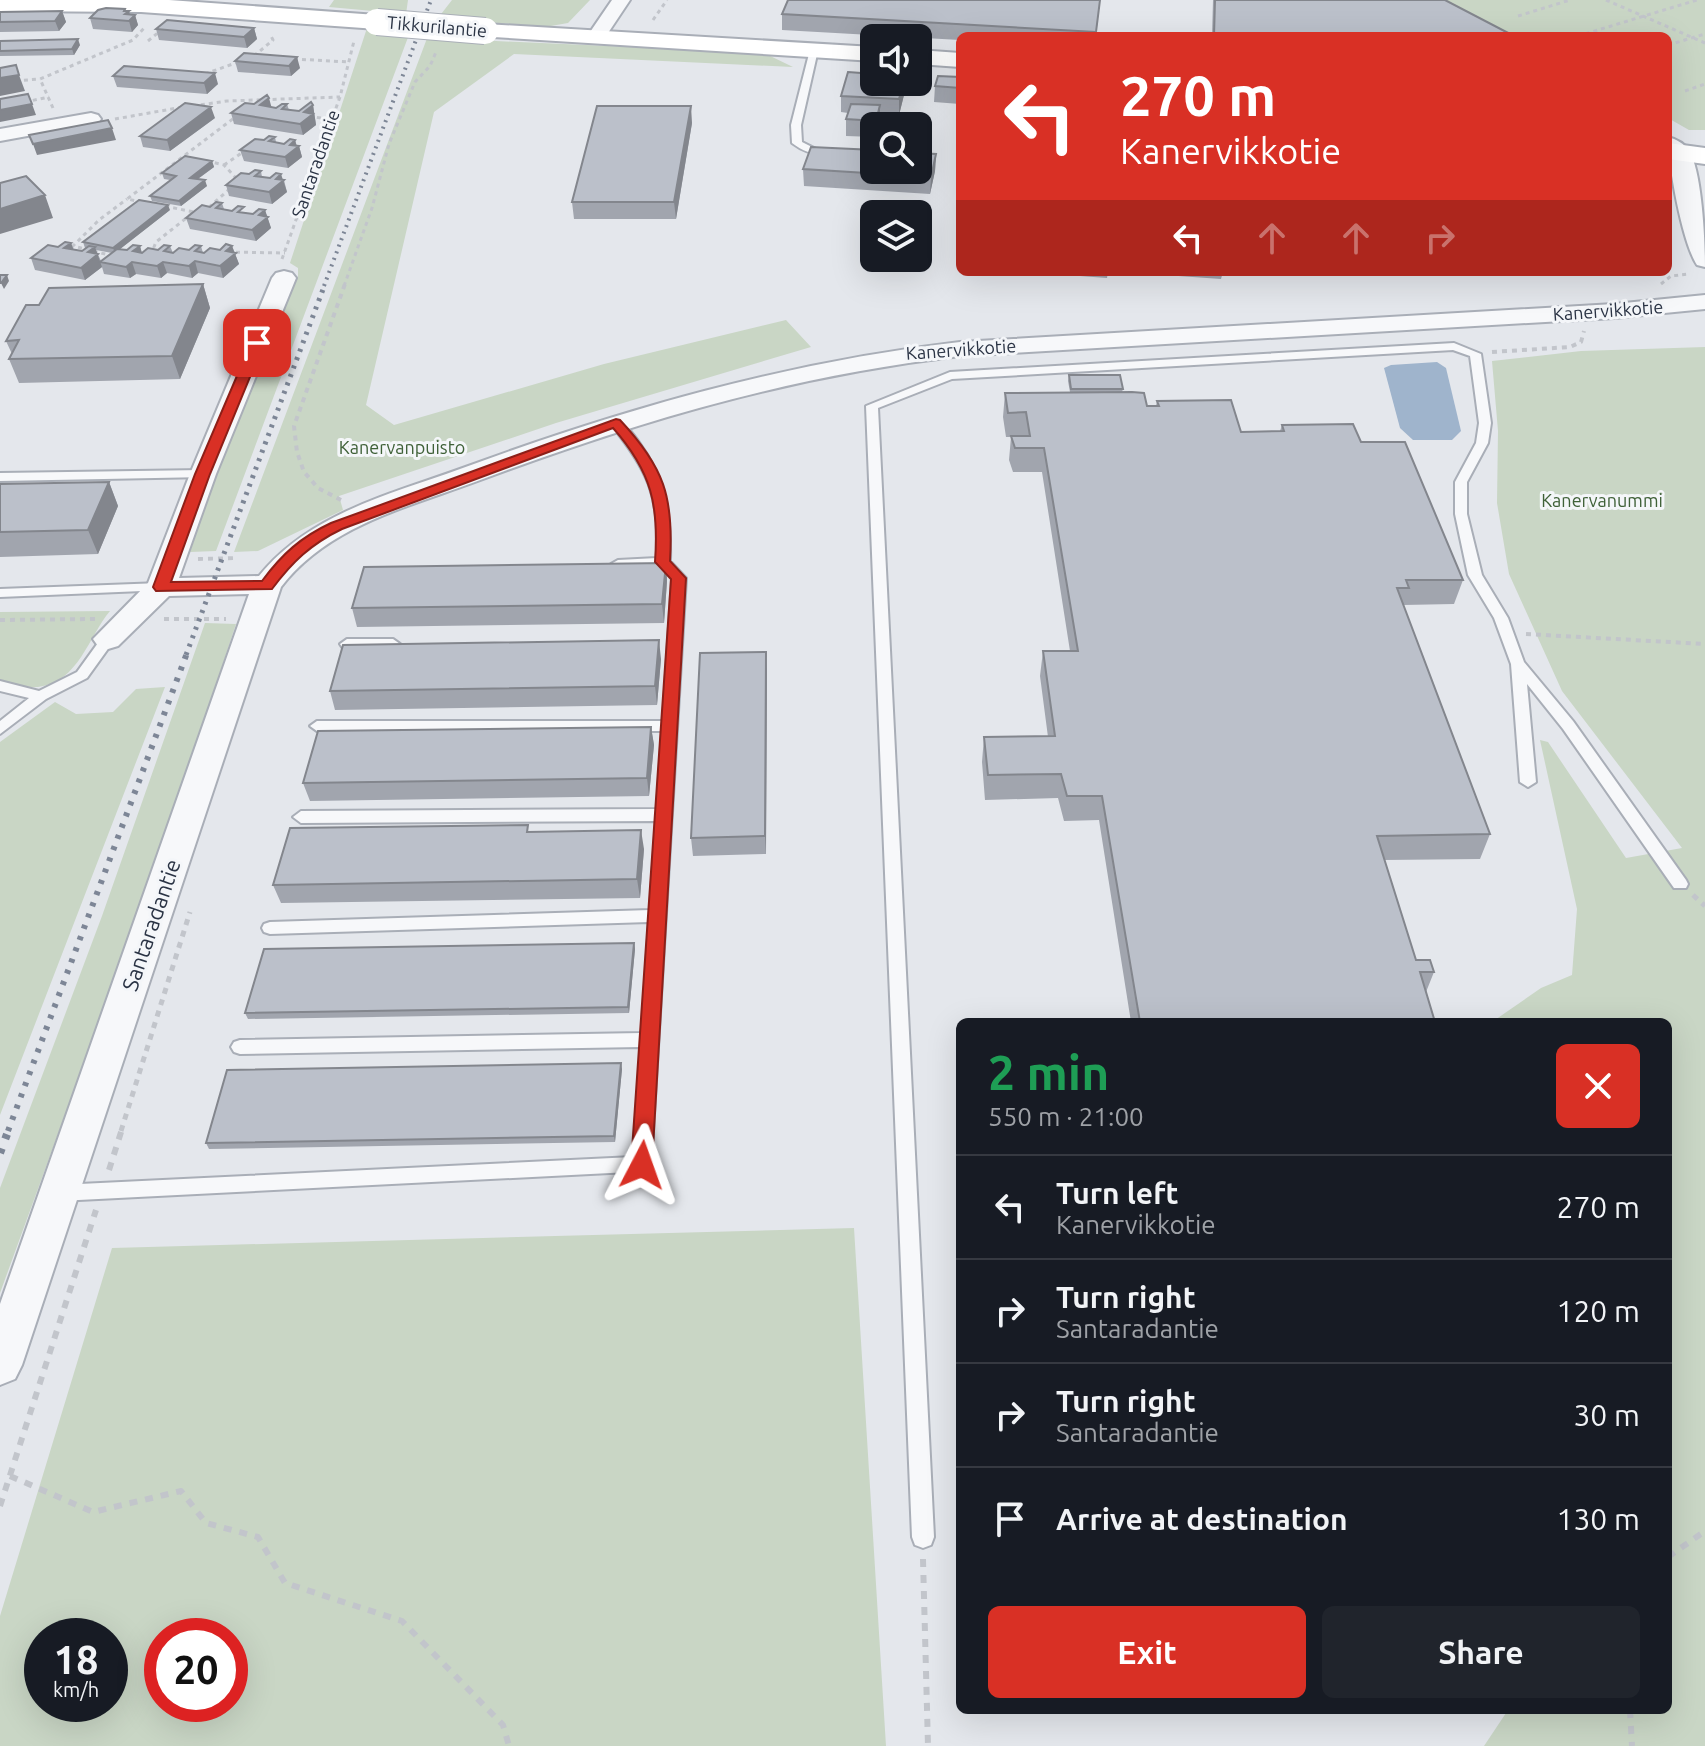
<!DOCTYPE html>
<meta charset="utf-8">
<style>
:root{--surface:#171b24;--page:#20242c;--text:#f1f3f6;--muted:#9ea1a6;--line:#363941;--accent:#d93025}
body{margin:0;font-family:Ubuntu,sans-serif;background:var(--page);color:var(--text);height:100vh;display:flex;flex-direction:column;font-size:30px;white-space:nowrap}
*{box-sizing:border-box;margin:0}
p{font-size:26px;color:var(--muted)}
.icon{flex:none;width:44px;height:44px;fill:none;stroke:currentColor;stroke-width:2;stroke-linecap:round;stroke-linejoin:round}
.map{position:relative;flex:1;overflow:hidden}
.panel{position:absolute;left:956px;top:1018px;width:716px;height:696px;display:flex;flex-direction:column;background:var(--surface);border-radius:12px;box-shadow:0 8px 32px #0002}
.panel>*{flex:none}
.hud{position:absolute;left:956px;top:32px;width:716px;height:244px;border-radius:12px;box-shadow:0 8px 32px #0002;background:#d93025;color:#fff;overflow:hidden}
.tools{position:absolute;left:860px;top:24px;display:grid;gap:16px}
.tools a{display:grid;place-items:center;width:72px;height:72px;border-radius:12px;background:var(--surface);box-shadow:0 8px 32px #0002;font-size:40px}
.speed{position:absolute;left:24px;top:1618px;display:flex;gap:16px;font-size:40px;font-weight:700;text-align:center}
.speed>*{display:grid;place-content:center;width:104px;height:104px;border-radius:50%;background:var(--surface);box-shadow:0 8px 32px #0002;line-height:1}
.speed small{font-size:20px;font-weight:400}
.speed .limit{border:12px solid #d22;background:#fff;color:#111}
.pin{position:absolute;display:grid;place-items:center;width:68px;height:68px;color:#fff;margin:-34px;border-radius:16px;box-shadow:0 4px 12px #0006}
.me{position:absolute;width:88px;margin:-44px;rotate:4deg;stroke-linejoin:round;filter:drop-shadow(0 0 6px #0008)}
.turn{display:flex;align-items:center;gap:28px;height:168px;padding:0 32px;font-size:36px}
.turn .icon{width:104px;height:104px;stroke-width:2.5}
.turn b{display:block;font-size:56px;line-height:68px}
.lanes{display:flex;align-items:center;height:76px;padding:0 32px;background:#0003;justify-content:center;gap:40px;direction:ltr}
.lanes .off{opacity:.35}
.round{display:grid;place-items:center;flex:none;width:84px;height:84px;border-radius:12px;background:var(--page)}
.summary{display:flex;align-items:center;justify-content:space-between;height:136px;padding:0 32px}
h1{font-size:48px;font-weight:700;line-height:60px;color:#1e9e55}
.action{display:flex;gap:16px;margin-top:auto;padding:16px 32px}
.action a{flex:1;height:92px;border-radius:12px;background:var(--accent);color:#fff;font-size:32px;font-weight:700;line-height:92px;text-align:center}
.action a+a{background:var(--page);color:var(--text)}
ul{padding:0;list-style:none}
li{display:flex;align-items:center;gap:24px;height:104px;padding:0 32px;border-top:2px solid var(--line)}
li div{flex:1}
li b{display:block;font-size:30px}
li em{font-style:normal}
.map>svg:first-child{display:block}
</style>
<div class="map">
<svg width="1705" height="1746" viewBox="0 0 1705 1746">
<rect width="100%" height="100%" fill="#e4e7ec"/>
<path fill="#c9d6c5" fill-rule="evenodd" d="M334,0H408L406,14L329,7Z
M452,0H590L568,23L545,27L438,18Z
M1437,0H1705V130H1689L1668,118V36H1510Z
M367,28L410,32L216,551L190,552L215,479L298,276V268L290,263Z
M429,33L496,41L764,53L793,67L514,54L434,112L366,405L394,425L604,364L786,320L811,347L556,423L339,496L343,510L258,551L234,552Z
M1705,347V1746H1484L1508,1710H1668V1022H1492L1541,988L1572,975L1577,909L1540,740L1548,742L1626,858L1682,848L1562,691L1509,574L1497,503L1498,431L1492,361L1581,351Z
M110,611C88,637 79,682 38,687C27,688 12,683 0,682V612Z
M205,623L236,624L159,857L0,1293V1188L102,916Z
M165,687L0,1115V742L55,702L76,714L113,712L136,689Z
M854,1228L886,1746H0V1616L112,1248ZM42,1636H110V1704H42ZM162,1636H230V1704H162Z"/>
<path fill="#9fb4cc" d="M1437,362L1446,368L1461,431L1452,440H1413L1400,428L1384,368L1391,365Z"/>
<g fill="none" stroke-linecap="round" stroke-linejoin="round">
<g stroke="#a9aeb7" stroke-width="4">
<path id="lane" d="M814,47L818,50L801,125L802,142L816,149L832,150V154C817,156 805,153 792,143L791,125L810,50Z
M1454,343L1481,354L1491,423L1488,443L1467,482V514L1482,575L1508,618L1524,662L1573,721L1686,880L1688,884L1686,888H1674L1563,729L1527,684L1536,782L1528,787L1520,782L1511,664L1494,618L1468,575L1455,514V482L1476,443L1479,423L1470,356L1453,350L952,379L878,408L934,1537L931,1545L923,1548L915,1545L912,1537L866,406L950,372Z
M616,419C625,423 632,433 638,441C666,479 671,515 670,561L686,578L651,1165L649,1171L59,1201L52,1199L50,1193L52,1187L59,1185L633,1157L641,1047L240,1054L234,1052L231,1047L234,1042L240,1040L642,1033L649,922L270,934L264,932L262,928L264,924L270,922L650,910L656,821L301,823L293,817L301,811L657,809L662,731H317L310,726L317,721H663L672,579L660,566L618,568L611,564L618,560L657,558C659,493 649,473 610,423Z
M203,470L209,474L207,477L0,481V473Z
M161,583L168,587L166,590L0,597V589Z
M108,634L115,639L87,678L46,699L0,734V721L29,698L0,691V681L39,691L77,672L103,636Z
M347,639H393L400,644L393,649L342,647L340,644Z"/>
</g>
<g stroke="#a9aeb7" stroke-width="4">
<path id="street" d="M612,0H630L602,42H588L586,38Z
M91,113L98,115L101,119L98,123L0,141V129Z
M1668,137C1676,139 1685,144 1689,151C1702,171 1705,242 1705,267L1697,265C1682,242 1668,163 1668,137Z
M284,271L292,273L296,278L216,474L179,578L259,576C309,514 388,495 460,469C623,409 787,362 960,342L1614,304L1705,295V309L1614,318L960,356C786,377 638,421 475,482C405,508 328,526 281,587L22,1365L15,1379L0,1385V1304L249,594L169,596L118,646L108,649L98,646L93,639L148,583L190,474L272,278L276,273Z"/>
</g>
<g stroke="#a9aeb7" stroke-width="4">
<path id="secondary" d="M0,0H169L377,15L385,17L389,22L385,27L377,29L141,12L0,11Z
M485,24L874,47V61L477,36L473,31L477,26Z
M918,50L960,53V67L918,64Z
M1668,143L1705,148V164L1668,159Z"/>
</g>
<path stroke="#c2c5cb" stroke-width="3" stroke-dasharray="4 4" stroke-linecap="butt" d="M1606,0L1705,43
M1518,16L1570,0
M653,20L667,0
M1578,36L1697,0
M148,41L160,31
M1668,45L1705,34
M254,56L273,40L271,36
M294,59L349,62
M205,74L241,61
M0,82L40,79
M1685,91L1705,84
M25,102L49,97
M193,106L227,101L340,97
M53,108L40,79L133,40L145,27
M309,116L332,120
M115,119L183,107
M207,161L224,165L236,178L234,185L207,209
M224,165L246,150
M142,202L127,199L238,115
M162,251L154,247L156,242L194,212L164,206
M228,252L285,253
M113,256L73,246L99,220L127,199
M282,259L340,97L354,41
M1661,284L1671,276L1688,274
M344,286L372,208L389,144L415,82L430,66L436,52"/>
<path stroke="#c2c5cb" stroke-width="4" stroke-dasharray="5 5" stroke-linecap="butt" d="M1492,352L1570,347L1581,342L1584,331
M341,500L318,488L304,472L297,452L294,426L345,284
M198,559L238,558
M164,619H226
M0,620L95,619
M1526,634L1705,644"/>
<path stroke="#c2c5cb" stroke-width="5" stroke-dasharray="6 6" stroke-linecap="butt" d="M1693,895L1705,906
M121,1131L190,912"/>
<path stroke="#c2c5cb" stroke-width="6" stroke-dasharray="8 8" stroke-linecap="butt" d="M109,1170L122,1129
M10,1476L93,1512L181,1491L206,1523L258,1537L285,1583L402,1621L503,1725L509,1746
M0,1506L96,1210
M1668,1557L1705,1531
M923,1559L928,1746
M1630,1710L1632,1746"/>
<use href="#lane" fill="#f7f8fa" fill-rule="evenodd"/>
<use href="#street" fill="#f7f8fa" fill-rule="evenodd"/>
<use href="#secondary" fill="#fff" fill-rule="evenodd"/>
<path stroke="#7d8696" stroke-width="4" stroke-dasharray="2 5" stroke-linecap="butt" d="M324,286L431,0"/>
<path stroke="#7d8696" stroke-width="5" stroke-dasharray="3 6" stroke-linecap="butt" d="M186,655L325,284"/>
<path stroke="#7d8696" stroke-width="6" stroke-dasharray="4 8" stroke-linecap="butt" d="M8,1131L187,653"/>
<path stroke="#7d8696" stroke-width="8" stroke-dasharray="5 10" stroke-linecap="butt" d="M0,1153L9,1129"/>
<g stroke="#a9aeb7" stroke-width="28" stroke-linecap="butt">
<path id="secondary-bridge" d="M377,22L485,31"/>
</g>
<use href="#secondary-bridge" stroke="#fff" stroke-width="26"/>
</g>
<path fill="#a1a5ae" fill-rule="evenodd" d="M1100,0L1096,36H960V40L782,30V14Z
M1213,0H1445L1514,36H1212Z
M62,11L66,22L59,31L0,32V12Z
M126,11L130,15H135L138,25L132,32L93,29L90,18Z
M254,28L257,39L247,48L159,40L156,29Z
M0,41L80,45L74,55L0,56Z
M244,53L300,68L291,76L238,72L235,61Z
M113,76L218,84L207,94L117,87Z
M960,77V104L934,102L935,86Z
M905,91L899,115L880,114L879,126H874V137L846,136V119L848,113L841,112V96Z
M287,104L289,110L299,111L313,105L316,125L303,135L234,124L231,113L272,107L276,108Z
M215,118L170,151L143,147L140,136Z
M692,123L676,219H574L572,202Z
M275,137L276,142L284,144L295,140L297,146H299L302,157L288,168L244,161L240,150Z
M936,154L935,171L930,194L804,186L803,169Z
M212,161L214,167L198,179L207,186L181,206L152,201L150,196L170,180L164,179L162,173Z
M261,171L262,177L284,180L287,192L272,204L229,196L226,185Z
M222,203L224,209L253,214L265,210L271,228L256,241L190,229L186,218Z
M170,210L120,249L127,250L140,246L142,253L158,250L170,246L173,253L189,250L201,246L203,253L220,250L232,246L239,264L223,278L198,273L192,278L167,273L161,278L136,274L130,278L104,274L102,267L85,280L35,270L31,258L71,243L74,250L82,251L87,248H85L83,242ZM96,250L112,253L101,261Z
M1026,272H1108L1107,278Z
M1122,272H1223L1221,279Z
M203,284L210,308L180,379L19,383L9,359L12,354L6,341L39,305Z
M1069,375L1123,389L1122,392L1147,406H1156L1157,401L1241,432L1280,431L1282,425L1361,442L1463,580L1454,604L1403,605L1490,834L1480,859L1384,860L1416,960L1434,972L1426,992L1435,1022H1131L1099,820L1064,821L1058,798L985,800L982,762L984,737H1048L1040,676L1043,651H1070L1042,472H1013L1009,460L1011,437H1006L1003,417L1005,393L1070,392L1068,381Z
M109,482L118,506L98,554L0,557V484Z
M666,563L667,581L664,623L357,627L352,608Z
M766,652V854L693,856L691,838Z
M661,659L657,705L335,710L330,691Z
M651,727L654,745L649,796L310,801L303,783Z
M529,832L644,849L640,898L281,903L273,885Z
M634,943L635,949L629,1013L248,1019L245,1013Z
M622,1069L615,1142L209,1149L206,1143Z"/>
<path fill="#83868d" d="M125,9L127,13L129,11L131,19L135,15L138,25L132,32L129,21L124,11Z
M62,11L66,22L59,31L55,21Z
M254,28L257,39L247,48L244,37Z
M78,39L80,45L74,55L72,49Z
M297,57L300,68L291,76L289,66Z
M215,73L218,84L207,94L204,83Z
M19,75L25,91L0,96V78Z
M904,82H905V91L899,115V99Z
M269,98L272,109L260,105Z
M32,104L36,115L0,122V110Z
M313,105L316,125L303,135L300,124L304,112Z
M880,105V122L879,126H876Z
M691,106L692,123L676,219L674,202Z
M211,107L215,118L170,151L167,140Z
M112,128L116,140L37,155L33,144Z
M295,140L297,148L299,146L302,157L288,168L285,157L290,145Z
M936,154L935,171L930,194L931,177Z
M212,161L214,167L192,183L190,178Z
M281,174L287,192L272,204L269,192L276,179Z
M205,180L207,186L181,206L179,201Z
M45,195L53,218L0,234V209Z
M168,205L170,210L115,253L113,248Z
M265,210L271,228L256,241L252,230L259,215Z
M71,243L75,254L64,248Z
M140,246L143,258L133,251Z
M232,246L239,264L223,278L220,266L226,251Z
M95,247L102,267L85,280L81,268L88,252Z
M195,261L198,273L192,278L189,266Z
M132,262L136,274L130,278L126,267Z
M163,262L167,273L161,278L157,266Z
M7,275L9,281L4,289L1,283Z
M203,284L210,308L180,379L172,356Z
M109,482L118,506L98,554L88,530Z
M666,563L667,581L664,623L662,604Z
M659,640L661,659L657,705L655,686Z
M766,652L767,670L766,854L765,836Z
M651,727L654,745L649,796L647,778Z
M641,830L644,849L640,898L637,879Z
M634,943L635,949L629,1013L628,1007Z
M621,1063L622,1069L615,1142L614,1136Z"/>
<path fill="#bbc0ca" stroke="#83868d" stroke-width="2" d="M788,0H1100L1096,32L782,14Z
M1215,0H1445L1514,36H1214Z
M106,8L125,9L124,11H129L125,14L135,15L129,21L90,18L98,10Z
M62,11L55,21L0,22V12Z
M167,20L254,28L244,37L156,29Z
M78,39L72,49L0,51V41Z
M244,53L297,57L289,66L235,61Z
M16,65L19,75L0,78V68Z
M124,66L215,73L204,83L113,76Z
M848,72L874,74V82H904L899,99L841,96Z
M938,76L960,77V88L935,86Z
M28,94L32,104L0,110V99Z
M267,95L269,98L260,105L276,108L282,104H287L282,109L299,111L311,102L313,105L304,112L313,114L300,124L231,113L245,103L254,104Z
M185,103L211,107L167,140L140,136Z
M851,104L880,105L876,121L846,119Z
M597,106H691L674,202H572Z
M108,120L112,128L33,144L29,135Z
M269,136L275,137L269,141L284,144L290,139L295,140L290,145L299,146L285,157L240,150L255,139L264,140Z
M811,147L874,150V170H918V153L936,154L931,177L803,169Z
M185,156L212,161L190,178L205,180L179,201L150,196L176,176L162,173Z
M255,170L261,171L255,176L270,178L276,173L281,174L276,179L284,180L269,192L226,185L241,173L249,174Z
M26,176L45,195L0,209V183Z
M139,200L168,205L113,248L83,242Z
M216,202L222,203L216,208L232,211L238,206L244,207L238,212L253,214L259,209L265,210L259,215L268,217L252,230L186,218L202,205L210,207Z
M65,242L71,243L64,248L82,251L89,246L95,247L88,252L98,254L81,268L31,258L48,245L58,247Z
M226,244L232,246L226,251L236,253L220,266L195,261L189,266L163,262L157,266L132,262L126,267L100,262L117,249L127,250L133,245L140,246L133,251L142,253L148,248L158,250L164,245L170,246L164,251L173,253L179,248L189,250L195,245L201,246L195,251L204,253L210,248L220,250Z
M0,275H7L1,283H0Z
M203,284L172,356L9,359L19,340L6,341L26,305H39L49,288Z
M1069,375H1120L1123,389H1071Z
M1132,392L1144,393L1147,406H1159L1157,401L1231,400L1241,432L1284,431L1282,425L1353,424L1361,442H1405L1463,580H1406L1409,588H1397L1490,834L1377,836L1416,960H1430L1434,972H1420L1435,1022H1140L1102,796H1067L1061,774L988,775L984,737L1055,736L1043,651H1078L1044,448H1015L1011,436H1030L1026,412L1008,413L1005,393Z
M109,482L88,530L0,532V484Z
M666,563L662,604L352,608L364,567Z
M659,640L655,686L330,691L343,645Z
M766,652L765,836L691,838L700,653Z
M651,727L647,778L303,783L318,731Z
M528,825L527,832L641,830L637,879L273,885L290,828Z
M634,943L628,1007L245,1013L264,949Z
M621,1063L614,1136L206,1143L227,1070Z"/>
<path fill="#d93025" stroke="#8d1f18" stroke-width="2" d="M257,339L264,343L210,474L171,582L262,581C282,554 301,537 331,523L616,419L620,420C664,467 674,497 670,561L686,578L652,1165L649,1171L642,1174L634,1171L631,1165L671,579L655,562C659,506 652,472 613,428L342,529C311,544 292,562 272,589L156,591L153,587L195,474L251,343Z"/>
<g text-anchor="middle" stroke-width="6" stroke-linejoin="round" paint-order="stroke">
<g font-size="18" fill="#2b3445" stroke="#f4f6f9">
<text transform="translate(437 27) rotate(5)" y="6">Tikkurilantie</text>
<text transform="translate(316 164) rotate(-71)" y="6">Santaradantie</text>
<text transform="translate(1608 311) rotate(-4)" y="6">Kanervikkotie</text>
<text transform="translate(961 350) rotate(-4)" y="6">Kanervikkotie</text>
</g>
<g font-size="18" fill="#3f6138" stroke="#f4f6f9">
<text x="402" y="454">Kanervanpuisto</text>
<text x="1602" y="507">Kanervanummi</text>
</g>
<g font-size="22" fill="#2b3445" stroke="#f4f6f9">
<text transform="translate(151 925) rotate(-71)" y="8">Santaradantie</text>
</g>
</g>
</svg>
<div class="tools">
<a><svg class="icon" aria-label="sound" viewBox="0 0 24 24"><path d="M4 9h4l5-4v14l-5-4H4zM17 9q2 3 0 6"/></svg></a>
<a><svg class="icon" aria-label="search" viewBox="0 0 24 24"><circle cx="10" cy="10" r="6"/><path d="M15 15l6 6"/></svg></a>
<a><svg class="icon" aria-label="layers" viewBox="0 0 24 24"><path d="M12 4l9 5-9 5-9-5zM3 14l9 5 9-5"/></svg></a>
</div>
<div class="speed"><div>18<small>km/h</small></div><div class="limit">20</div></div>
<div class="pin" style="left:257px;top:343px;background:#d93025"><svg class="icon" aria-label="arrive" viewBox="0 0 24 24"><path d="M6 21V4h12l-3 4 3 4H6"/></svg></div>
<svg class="me" style="left:642px;top:1165px" viewBox="-20 -20 40 40"><path d="M0-17L14 15 0 8-14 15z" fill="#d93025" stroke="#fff" stroke-width="4"/></svg>
<div class="hud">
<div class="turn"><svg class="icon" aria-label="left" viewBox="0 0 24 24"><path d="M17 20v-9H6M10 6l-5 5 5 5"/></svg><div><b>270 m</b>Kanervikkotie</div></div>
<div class="lanes"><svg class="icon" aria-label="left" viewBox="0 0 24 24"><path d="M17 20v-9H6M10 6l-5 5 5 5"/></svg><svg class="icon off" aria-label="ahead" viewBox="0 0 24 24"><path d="M12 20V5M6 11l6-6 6 6"/></svg><svg class="icon off" aria-label="ahead" viewBox="0 0 24 24"><path d="M12 20V5M6 11l6-6 6 6"/></svg><svg class="icon off" aria-label="right" viewBox="0 0 24 24"><path d="M7 20v-9h11M14 6l5 5-5 5"/></svg></div>
</div>
<section class="panel">
<div class="summary"><div><h1>2 min</h1><p>550 m · 21:00</p></div><a class="round" style="background:#d93025;color:#fff"><svg class="icon" aria-label="close" viewBox="0 0 24 24"><path d="M6 6l12 12M18 6L6 18"/></svg></a></div>
<ul>
<li><svg class="icon" aria-label="left" viewBox="0 0 24 24"><path d="M17 20v-9H6M10 6l-5 5 5 5"/></svg><div><b>Turn left</b><p>Kanervikkotie</p></div><em>270 m</em></li>
<li><svg class="icon" aria-label="right" viewBox="0 0 24 24"><path d="M7 20v-9h11M14 6l5 5-5 5"/></svg><div><b>Turn right</b><p>Santaradantie</p></div><em>120 m</em></li>
<li><svg class="icon" aria-label="right" viewBox="0 0 24 24"><path d="M7 20v-9h11M14 6l5 5-5 5"/></svg><div><b>Turn right</b><p>Santaradantie</p></div><em>30 m</em></li>
<li><svg class="icon" aria-label="arrive" viewBox="0 0 24 24"><path d="M6 21V4h12l-3 4 3 4H6"/></svg><div><b>Arrive at destination</b></div><em>130 m</em></li>
</ul>
<div class="action"><a>Exit</a><a>Share</a></div>
</section>
</div>
